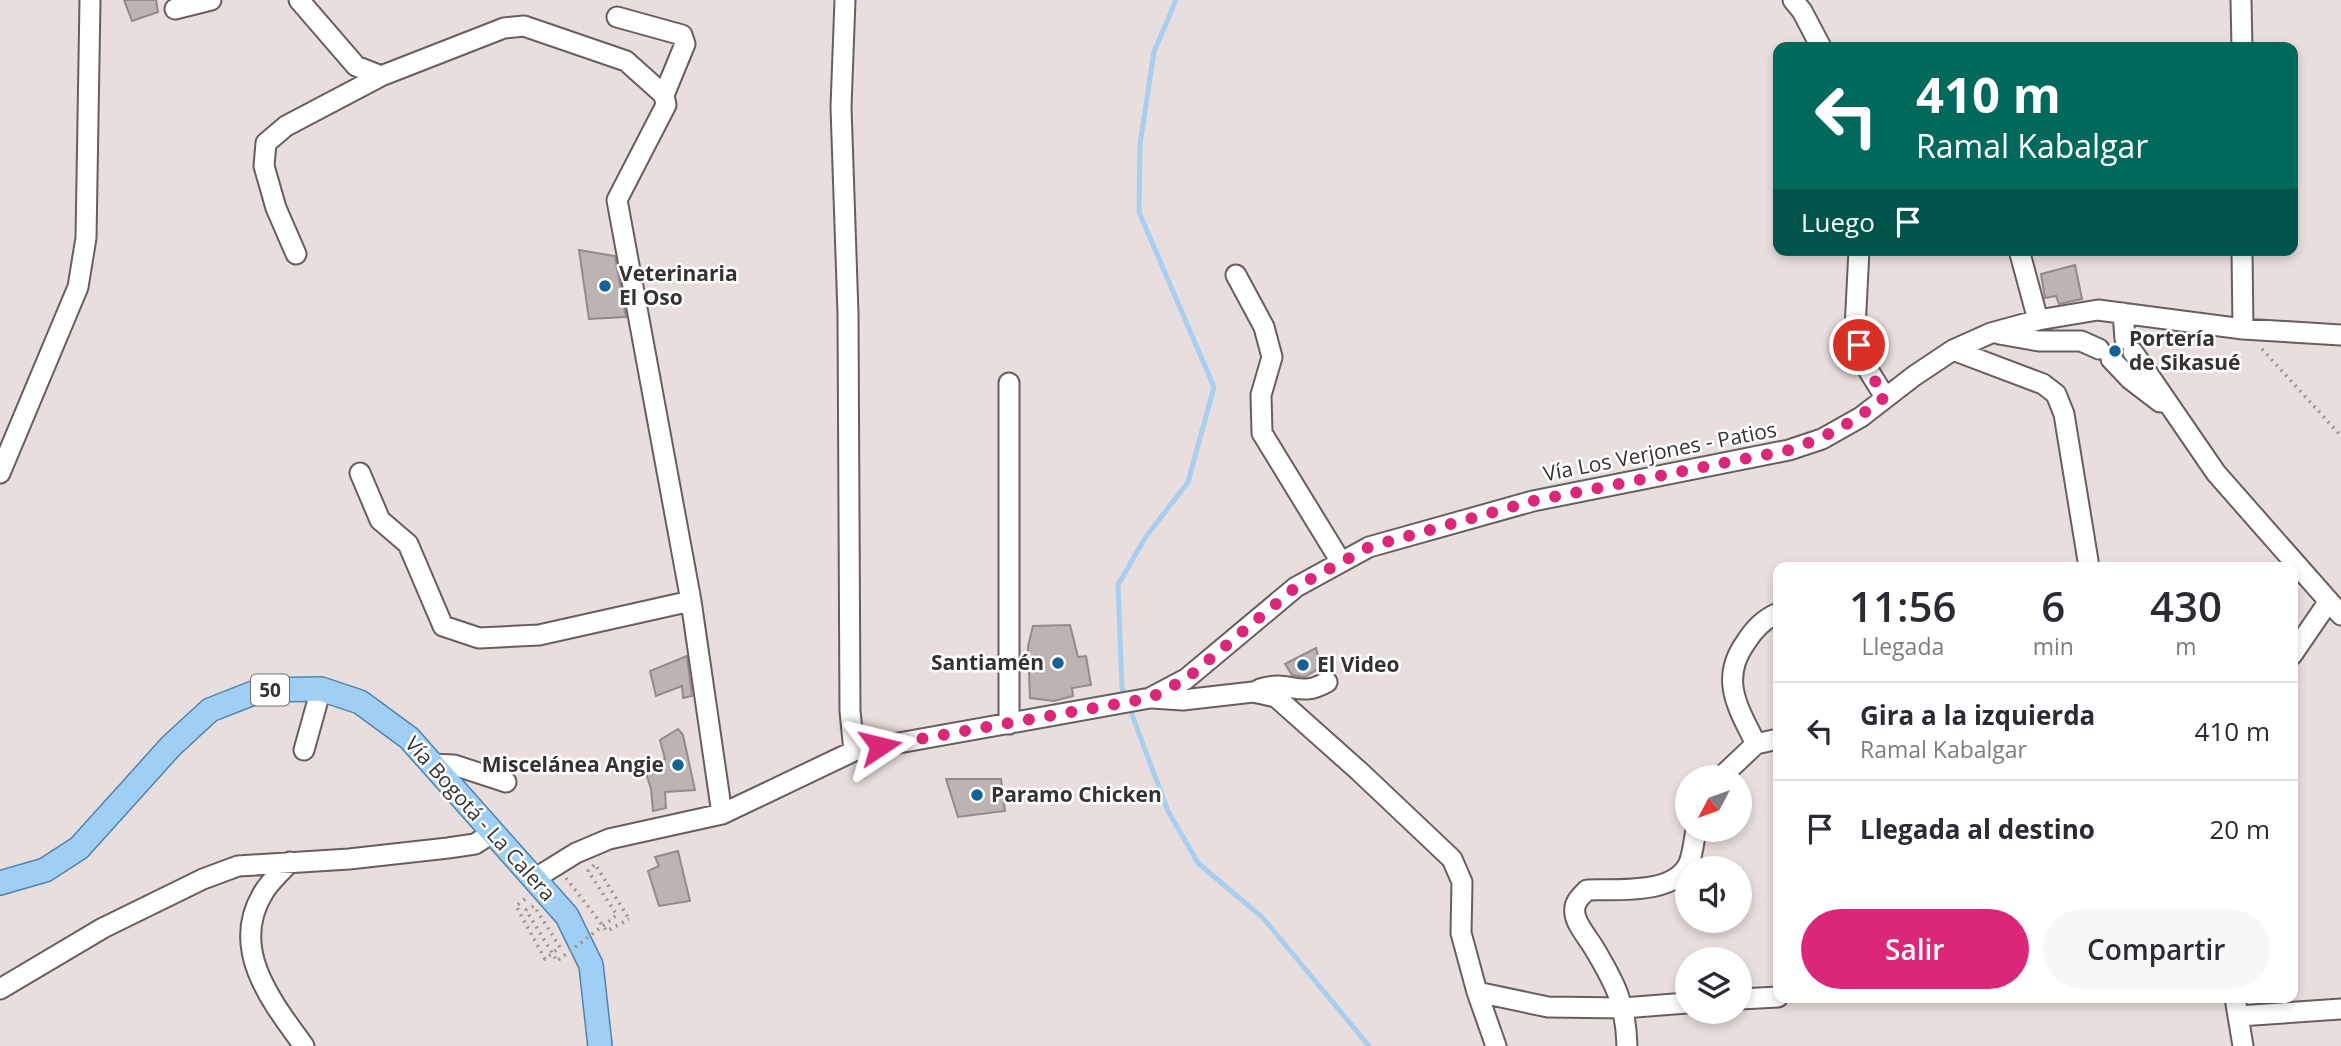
<!DOCTYPE html>
<html lang="es">
<meta charset="utf-8">
<style>
:root{--surface:#fff;--page:#f7f7f7;--text:#2b2b33;--muted:#7c7c81;--line:#e1e1e2;--accent:#db2777}
body{margin:0;font-family:"Open Sans",sans-serif;background:var(--page);color:var(--text);height:100vh;display:flex;flex-direction:column;font-size:26px;white-space:nowrap}
*{box-sizing:border-box;margin:0}
p{font-size:23px;color:var(--muted)}
.icon{flex:none;width:38px;height:38px;fill:none;stroke:currentColor;stroke-width:2;stroke-linecap:round;stroke-linejoin:round}
.map{position:relative;flex:1;overflow:hidden}
.panel{position:absolute;left:1773px;top:562px;width:525px;height:441px;display:flex;flex-direction:column;background:var(--surface);border-radius:14px;box-shadow:0 4px 10px #0003}
.panel>*{flex:none}
.guide{position:absolute;left:1773px;top:42px;width:525px;height:214px;border-radius:14px;box-shadow:0 4px 10px #0003;background:#00695c;color:#fff;overflow:hidden}
.needle{width:46px;rotate:229deg}
.fabs{position:absolute;left:1675px;top:765px;display:grid;gap:14px}
.fabs a{display:grid;place-items:center;width:77px;height:77px;border-radius:50%;background:var(--surface);box-shadow:0 4px 10px #0003;font-size:35px}
.pin{position:absolute;display:grid;place-items:center;width:60px;height:60px;color:#fff;margin:-30px;border:4px solid #fff;border-radius:50%;box-shadow:0 2px 7px #0007}
.me{position:absolute;width:77px;margin:-38px;rotate:80deg;stroke-linejoin:round;filter:drop-shadow(0 0 5px #0008)}
.turn{display:flex;align-items:center;gap:24px;height:147px;padding:0 28px;font-size:32px}
.turn .icon{width:91px;height:91px;stroke-width:2.5}
.turn b{display:block;font-size:49px;line-height:60px}
.then{display:flex;align-items:center;height:66px;padding:0 28px;background:#0003;gap:14px;font-size:26px}
.eta{display:flex;justify-content:space-evenly;align-items:center;height:119px;text-align:center}
.eta b{font-size:42px;font-weight:600;line-height:49px}
.button{display:flex;gap:14px;margin-top:auto;padding:14px 28px}
.button a{flex:1;height:80px;border-radius:42px;background:var(--accent);color:#fff;font-size:28px;font-weight:600;line-height:80px;text-align:center}
.button a+a{background:var(--page);color:var(--text)}
ul{padding:0;list-style:none}
li{display:flex;align-items:center;gap:21px;height:98px;padding:0 28px;border-top:2px solid var(--line)}
li div{flex:1}
li b{display:block;font-size:26px}
li em{font-style:normal}
.map>svg:first-child{display:block}
</style>
<div class="map">
<svg width="2341" height="1046" viewBox="0 0 2341 1046">
<rect width="100%" height="100%" fill="#e9dede"/>
<g fill="none" stroke-linecap="round" stroke-linejoin="round">
<path stroke="#a9ceee" stroke-width="5" d="M1176,0L1154,52L1140,144L1139,212L1214,387L1188,482L1145,538L1118,585L1122,688L1168,811L1198,863L1263,918L1369,1046"/>
</g>
<path fill="#bcb3b2" stroke="#938a89" stroke-width="2" d="M124,0H156L158,12L132,21Z
M579,250L615,256L626,317L589,319Z
M2075,265L2082,299L2059,304L2056,296L2045,298L2041,274Z
M1070,625L1078,657L1086,656L1091,685L1072,688L1073,696L1054,701L1030,698L1028,646L1033,626Z
M1316,648L1321,667L1305,677L1292,675L1285,664Z
M687,656L692,696L683,698L682,686L656,696L650,671Z
M678,729L683,735L695,790L665,792L666,808L653,811L651,789L644,767L665,759L660,740Z
M946,779H1001L1005,811L958,817Z
M678,851L690,901L659,906L648,871L659,866L655,857Z"/>
<g fill="none" stroke-linecap="round" stroke-linejoin="round">
<g stroke="#675f5e" stroke-width="23">
<path id="minor" d="M299,0L356,66L381,76
M845,0L841,107L848,314L850,711L854,751
M1793,0L1802,11L1821,47
M2241,0L2242,47
M175,9L211,0
M617,17L682,35L685,44L664,95
M1859,250L1855,329L1862,360L1885,397
M2019,250L2038,320
M2242,250L2243,329
M296,254L276,208L264,166L266,143L286,126L381,76L504,28L524,26L626,61L664,95L666,105L617,200L691,601L722,814
M1236,275L1264,327L1272,357L1261,395L1262,433L1341,562
M2123,313L2125,339
M1999,334L2039,341H2081L2099,349
M1953,350L2043,384L2056,394L2064,414L2089,567
M2133,352L2216,473L2341,615
M2111,359L2130,379L2160,402
M1009,383V724
M0,473L78,287L86,238L90,0
M360,473L380,520L408,544L443,626L479,638L539,635L691,601
M2292,655L2329,601
M1260,689C1290,679 1298,699 1327,682
M1152,698L1183,700L1253,692L1276,697L1359,771L1452,859L1462,882L1461,933L1477,992L1496,1046
M1756,744C1738,708 1719,679 1746,642C1754,629 1764,619 1778,613
M304,750L321,689
M431,764L454,765L506,782
M1721,777L1756,744L1778,739
M290,862C281,872 268,883 262,895C230,950 272,1002 304,1046
M534,879L576,853L609,839L722,814L854,751L1150,698L1186,679L1296,587L1369,547L1533,501L1789,450L1822,439L1861,417L1914,376L1953,350L1991,333L2038,320L2098,310L2243,329L2341,335
M0,989L103,928L203,879L238,866L349,859L448,848L475,844L492,833
M1477,992L1548,1007L1623,1008L1687,1003
M2235,998L2243,1046
M1740,999L1778,997
M2239,1016L2341,1009
M1627,1046C1626,1004 1615,983 1594,948C1588,938 1576,924 1575,914C1573,903 1580,897 1587,890C1617,889 1675,895 1689,863C1693,853 1694,840 1696,830"/>
</g>
<g stroke="#5183ad" stroke-width="26">
<path id="major" d="M0,883L45,870L79,848L171,746L210,710L261,690L321,689L360,702L409,738L567,916L591,965L600,1046"/>
</g>
<path stroke="#9c9494" stroke-width="3.5" stroke-dasharray="2 5" stroke-linecap="butt" d="M2262,349L2341,436
M566,878L607,931L629,919
M525,899L516,906L545,959L560,947"/>
<use href="#minor" stroke="#fff" stroke-width="19"/>
<use href="#major" stroke="#9fcff5" stroke-width="23"/>
<path stroke="#9c9494" stroke-width="3.5" stroke-dasharray="2 5" stroke-linecap="butt" d="M560,947L534,906L526,910L557,961L617,915L588,871L595,864L629,919"/>
</g>
<g fill="none" stroke-linecap="round" stroke-linejoin="round">
<path stroke="#db2777" stroke-width="12" stroke-dasharray="0 21.6" d="M880,746L1150,698L1186,679L1296,587L1369,547L1533,501L1789,450C1827,437 1854,422 1885,397L1862,360L1859,345"/>
</g>
<g fill="#176295" stroke="#fff" stroke-width="2.5">
<circle cx="605" cy="286" r="7"/>
<circle cx="2115" cy="351" r="7"/>
<circle cx="1058" cy="663" r="7"/>
<circle cx="1303" cy="665" r="7"/>
<circle cx="678" cy="765" r="7"/>
<circle cx="977" cy="795" r="7"/>
</g>
<g text-anchor="middle" stroke-width="5" stroke-linejoin="round" paint-order="stroke">
<rect fill="#fff" stroke="#727070" stroke-width="2" x="251" y="674.5" width="38" height="31" rx="5"/>
<g font-size="19" font-weight="bold" fill="#363232">
<text x="270" y="697">50</text>
</g>
<g font-size="21" font-weight="bold" fill="#363232" stroke="#fff" text-anchor="start">
<text x="619" y="281">Veterinaria<tspan x="619" dy="24">El Oso</tspan></text>
<text x="2129" y="346">Portería<tspan x="2129" dy="24">de Sikasué</tspan></text>
<text x="1044" y="670" text-anchor="end">Santiamén</text>
<text x="1317" y="672">El Video</text>
<text x="664" y="772" text-anchor="end">Miscelánea Angie</text>
<text x="991" y="802">Paramo Chicken</text>
</g>
<g font-size="21" fill="#363232" stroke="#fff">
<text transform="translate(1660 452) rotate(-11)" y="7">Vía Los Verjones - Patios</text>
<text transform="translate(480 819) rotate(48)" y="7">Vía Bogotá - La Calera</text>
</g>
</g>
</svg>
<div class="fabs">
<a><svg class="needle" viewBox="-14 -14 28 28"><path d="M0-13l5 13h-10z" fill="#e53935"/><path d="M0 13l5-13h-10z" fill="#7c7c81"/></svg></a>
<a><svg class="icon" aria-label="sound" viewBox="0 0 24 24"><path d="M4 9h4l5-4v14l-5-4H4zM17 9q2 3 0 6"/></svg></a>
<a><svg class="icon" aria-label="layers" viewBox="0 0 24 24"><path d="M12 4l9 5-9 5-9-5zM3 14l9 5 9-5"/></svg></a>
</div>
<div class="pin" style="left:1859px;top:345px;background:#d93025"><svg class="icon" aria-label="arrive" viewBox="0 0 24 24"><path d="M6 21V4h12l-3 4 3 4H6"/></svg></div>
<svg class="me" style="left:880px;top:746px" viewBox="-20 -20 40 40"><path d="M0-17L14 15 0 8-14 15z" fill="#db2777" stroke="#fff" stroke-width="4"/></svg>
<div class="guide">
<div class="turn"><svg class="icon" aria-label="left" viewBox="0 0 24 24"><path d="M17 20v-9H6M10 6l-5 5 5 5"/></svg><div><b>410 m</b>Ramal Kabalgar</div></div>
<div class="then">Luego<svg class="icon" aria-label="arrive" viewBox="0 0 24 24"><path d="M6 21V4h12l-3 4 3 4H6"/></svg></div>
</div>
<section class="panel">
<div class="eta">
<div><b>11:56</b><p>Llegada</p></div>
<div><b>6</b><p>min</p></div>
<div><b>430</b><p>m</p></div>
</div>
<ul>
<li><svg class="icon" aria-label="left" viewBox="0 0 24 24"><path d="M17 20v-9H6M10 6l-5 5 5 5"/></svg><div><b>Gira a la izquierda</b><p>Ramal Kabalgar</p></div><em>410 m</em></li>
<li><svg class="icon" aria-label="arrive" viewBox="0 0 24 24"><path d="M6 21V4h12l-3 4 3 4H6"/></svg><div><b>Llegada al destino</b></div><em>20 m</em></li>
</ul>
<div class="button"><a>Salir</a><a>Compartir</a></div>
</section>
</div>
